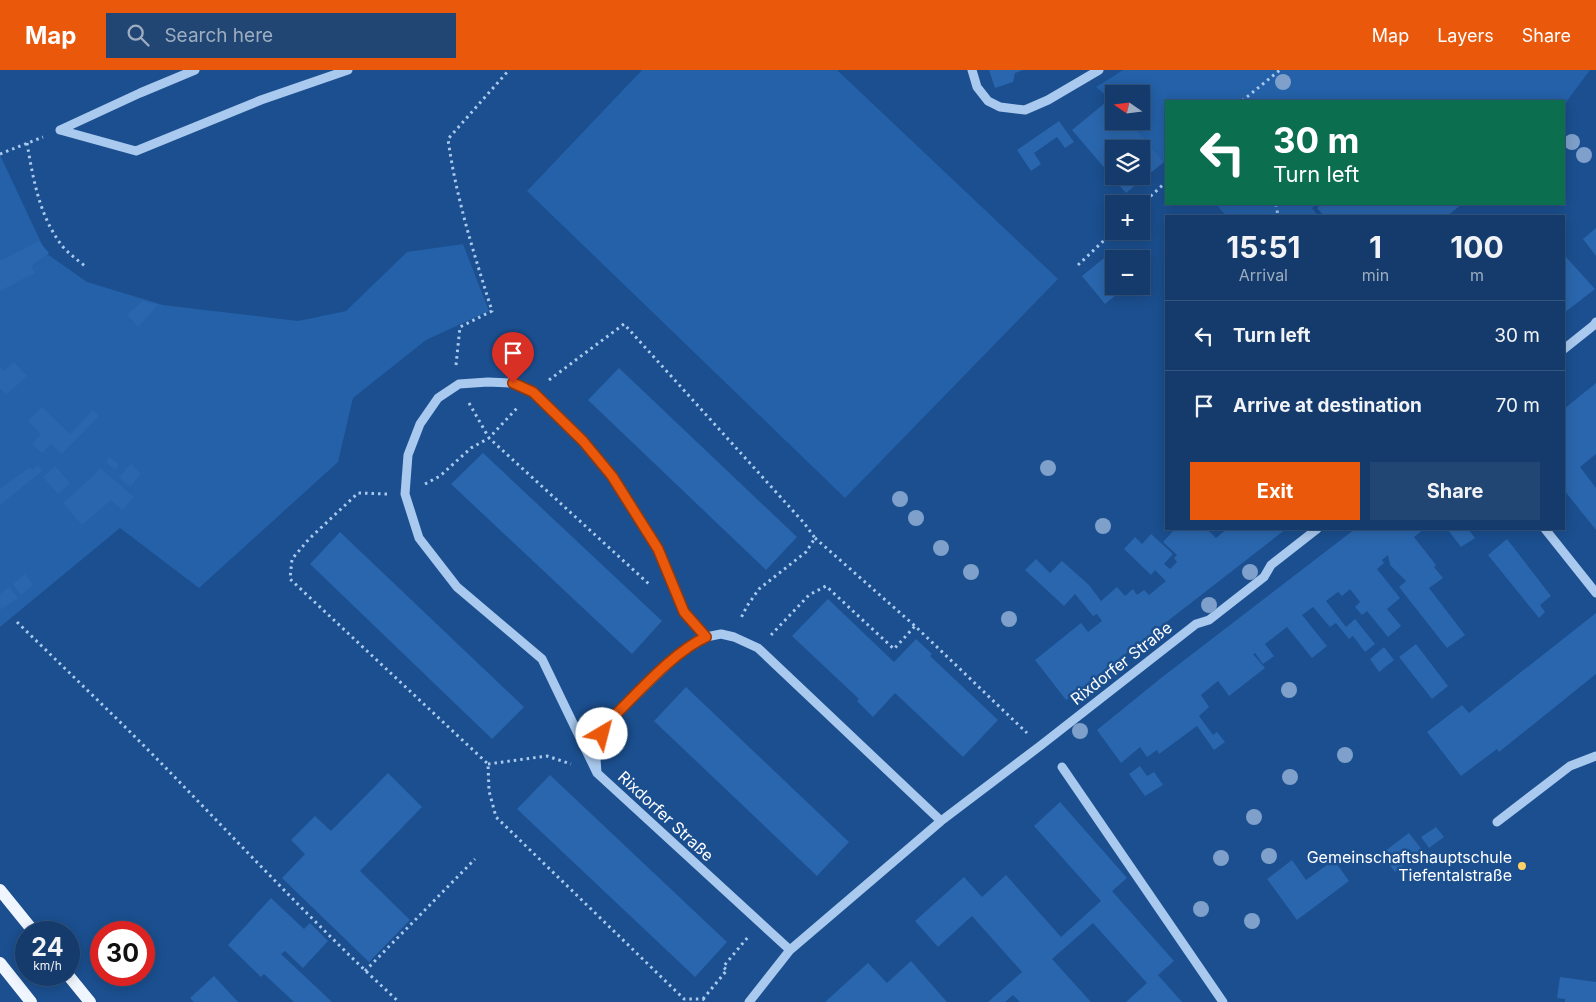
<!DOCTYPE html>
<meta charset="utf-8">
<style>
:root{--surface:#143b6b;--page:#214673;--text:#f1f3f6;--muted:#9dadc1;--line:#33557e;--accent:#ea580c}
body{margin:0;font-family:Inter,sans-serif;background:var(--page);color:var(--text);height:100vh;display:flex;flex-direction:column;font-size:19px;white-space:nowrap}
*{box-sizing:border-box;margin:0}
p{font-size:16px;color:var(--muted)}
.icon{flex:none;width:28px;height:28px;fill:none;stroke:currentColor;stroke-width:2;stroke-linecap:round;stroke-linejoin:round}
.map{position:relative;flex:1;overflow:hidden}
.sheet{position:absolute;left:1165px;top:145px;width:400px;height:315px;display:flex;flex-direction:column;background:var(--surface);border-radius:0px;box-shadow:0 2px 12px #0003,0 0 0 1px var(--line)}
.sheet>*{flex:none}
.top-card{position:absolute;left:1165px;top:30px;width:400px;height:105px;border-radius:0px;box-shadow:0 2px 12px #0003,0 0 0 1px var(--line);background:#0b6e4f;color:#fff;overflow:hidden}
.needle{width:32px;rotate:284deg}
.fabs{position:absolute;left:1105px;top:15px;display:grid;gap:10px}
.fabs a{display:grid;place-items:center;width:45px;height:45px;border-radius:0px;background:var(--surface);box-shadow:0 2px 12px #0003,0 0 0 1px var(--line);font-size:25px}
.speed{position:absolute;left:15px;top:851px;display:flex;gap:10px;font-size:25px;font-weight:700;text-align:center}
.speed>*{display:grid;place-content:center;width:65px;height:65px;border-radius:50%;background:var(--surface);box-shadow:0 2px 12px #0003,0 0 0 1px var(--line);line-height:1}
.speed small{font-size:12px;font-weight:400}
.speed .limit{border:8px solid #d22;background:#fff;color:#111}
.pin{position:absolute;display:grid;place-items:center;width:42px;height:42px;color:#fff;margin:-51px -21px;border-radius:50% 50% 50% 0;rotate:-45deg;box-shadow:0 0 5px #0007}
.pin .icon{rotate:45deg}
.me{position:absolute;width:55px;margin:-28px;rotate:37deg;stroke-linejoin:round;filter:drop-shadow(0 0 4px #0008)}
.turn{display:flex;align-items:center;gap:18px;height:105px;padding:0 25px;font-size:22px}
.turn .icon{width:65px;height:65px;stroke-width:2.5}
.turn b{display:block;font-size:35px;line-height:42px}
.eta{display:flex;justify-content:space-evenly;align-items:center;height:85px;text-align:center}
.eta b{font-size:30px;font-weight:700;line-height:35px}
.button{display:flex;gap:10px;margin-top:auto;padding:10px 25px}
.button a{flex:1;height:58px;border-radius:0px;background:var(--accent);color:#fff;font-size:20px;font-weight:700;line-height:58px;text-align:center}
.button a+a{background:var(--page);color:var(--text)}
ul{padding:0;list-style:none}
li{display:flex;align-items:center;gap:15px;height:70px;padding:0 25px;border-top:1px solid var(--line)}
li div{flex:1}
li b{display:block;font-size:19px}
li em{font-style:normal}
header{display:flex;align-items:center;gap:30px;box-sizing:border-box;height:70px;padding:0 25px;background:var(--accent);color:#fff}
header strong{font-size:24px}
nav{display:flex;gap:28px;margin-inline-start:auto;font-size:18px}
.search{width:350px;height:45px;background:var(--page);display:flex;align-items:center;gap:12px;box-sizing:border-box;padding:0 18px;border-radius:0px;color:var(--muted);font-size:19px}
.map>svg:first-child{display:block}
</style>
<header>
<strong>Map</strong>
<div class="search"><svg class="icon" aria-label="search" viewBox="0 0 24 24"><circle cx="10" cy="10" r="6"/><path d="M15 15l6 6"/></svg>Search here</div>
<nav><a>Map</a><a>Layers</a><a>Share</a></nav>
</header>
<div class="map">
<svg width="1596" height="932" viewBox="0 0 1596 932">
<rect width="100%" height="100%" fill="#1b4f8f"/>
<path fill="#2461a8" d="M642,0H837L1058,209L845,428L527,121Z
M1123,0H1590L1564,35V31H1166V98L1164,92L1130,51H1141V24H1114V32L1096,17Z
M0,85L46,183L87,212L163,235L298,251L346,241L407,182L463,174L489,241L426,270L353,328L338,392L199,518L120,458L0,557Z
M1216,134H1317L1312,138L1318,146H1226Z"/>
<path fill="#2a66ad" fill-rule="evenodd" d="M989,0H1023L1015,3L1013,12L995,18Z
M1111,28L1114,32V51H1130L1164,92L1126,123L1072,60ZM1114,79H1141V106H1114Z
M1059,51L1074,72L1065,78L1057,67L1034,83L1041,94L1031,101L1017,80Z
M1322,134H1462L1447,146H1324L1317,138Z
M1596,158V186L1583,169Z
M39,171L49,183L31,196L35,203L0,221V191Z
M1115,179L1123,189H1114V216H1127L1105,234L1082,206Z
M1566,187L1595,219L1564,243V189Z
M143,231L158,235L138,257L127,244Z
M14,292L27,306L6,325L0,318V297L4,301Z
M619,298L797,467L766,500L588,330Z
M1596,313V384L1580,397L1596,418V460L1564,420V339Z
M42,337L70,364L93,340L99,346L62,384L51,374L42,383L32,374L41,364L28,351Z
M483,383L662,551L632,584L451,414Z
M110,387L119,395L115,399L106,392Z
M131,394L141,404L130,417L119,407Z
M38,395L42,401L0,435V419L30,397L33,400Z
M55,396L70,413L58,424L43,407Z
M100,398L134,427L122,440L111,430L82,455L63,433L92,407Z
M1175,459H1207L1216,468L1227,459H1286L1066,630L1035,590L1081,553L1088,562L1102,551L1097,544L1093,546L1075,524L1064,536L1025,500L1036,489L1050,503L1062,491L1089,515L1101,531L1117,517L1125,526L1133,519L1137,525L1144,520L1149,525L1166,511L1155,500L1151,505L1124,479L1135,467L1142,474L1151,464L1173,484L1164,494L1170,499L1177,492L1174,488L1177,485L1163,472Z
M1355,459H1424L1414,467L1436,495L1434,497L1443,508L1429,518L1465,565L1447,578L1399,517L1406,511L1390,495L1388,485L1382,490L1384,493L1377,499L1400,528L1387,539L1401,556L1388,567L1367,541L1362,545L1355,537L1360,532L1350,519L1342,526L1338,522L1326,531L1346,557L1355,549L1375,574L1365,582L1353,566L1349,569L1336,553L1330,557L1313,537L1302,545L1327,576L1312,588L1287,557L1265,574L1274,586L1263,594L1255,583L1253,584L1265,598L1229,626L1218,611L1201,625L1209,637L1199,646L1213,665L1217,662L1225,672L1214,680L1197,656L1159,684L1157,680L1147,687L1140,677L1121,693L1097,660L1161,608Z
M1447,459H1468L1475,468L1461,477Z
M340,462L524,637L492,669L310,494Z
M1507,469L1551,526L1540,535L1545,542L1539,548L1488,485Z
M25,504L33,515L21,525L13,514Z
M9,517L18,528L4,538L3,537L0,540V524Z
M828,529L894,592L916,569L932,584L930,586L998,650L963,687L895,623L873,647L857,631L859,629L792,566Z
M1596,543V604L1499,682L1497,679L1461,706L1427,662L1462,635L1469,643Z
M1416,574L1448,616L1432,629L1399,587Z
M1384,577L1394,590L1379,602L1370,589Z
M686,617L849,772L817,806L654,651Z
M1140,696L1147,706L1154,702L1163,715L1145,726L1129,704Z
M388,703L422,737L360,801L410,850L369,892L282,808L305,784L291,770L315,746L331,761Z
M550,705L727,872L695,907L517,739Z
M1060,732L1127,808L1112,821L1174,891L1158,905L1182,932H1126L1147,913L1093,853L1052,889L1091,932H1020L1013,925L1005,932H988L1022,902L972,846L938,877L915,851L964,807L982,827L1006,805L1061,867L1101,831L1034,756Z
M1436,757L1444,767L1429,778L1421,767Z
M1409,763L1423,781L1395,802L1381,784Z
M1292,790L1306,810L1334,790L1349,811L1297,850L1267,809Z
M271,828L304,859L310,853L328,871L303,898L285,881L281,884L332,932H294L264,904L261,907L228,875Z
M911,891L947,932H825L868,893L887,913Z
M214,906L238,932H194L190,928Z
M1560,907L1596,912V932H1565V929L1557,928Z"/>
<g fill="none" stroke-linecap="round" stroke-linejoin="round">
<path stroke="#a9c9ee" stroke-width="3" stroke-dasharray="2.5 4" stroke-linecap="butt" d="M1242,31L1280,0
M27,73C33,108 39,144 60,173C66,182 78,190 86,197
M0,84L43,67
M1276,134L1278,146
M1141,135L1166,112
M1078,195L1114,161
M456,295L460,257L492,241C474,184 456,128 448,69L509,0
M549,310L624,254L804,453L815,468L806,482L759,519L747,536L740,550
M469,333L489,368L650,515
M425,414L440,406L471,378L489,368L518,337
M387,424L358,423L309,469L292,489L290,509L488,694L489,721L496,747L684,929H703L706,932
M815,468L915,556
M17,552C65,599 114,645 161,693C239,773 316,856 399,932
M771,565L809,525L826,516L894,579L915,556L1027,663
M488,694L547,686L571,694
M365,901L475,789
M703,929L727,900L723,897L748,867"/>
<path stroke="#a9c9ee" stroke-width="9" d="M972,0L977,17L988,31L1000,37L1025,40L1048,30L1099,0
M60,60L136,81L261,30L348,0
M60,60L140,23L195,0
M1564,279L1594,255L1596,252
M1545,459L1596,523
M1062,697L1223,932
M597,703L542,589L457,517L419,468L405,424L408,385L420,354L438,328L459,314L488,312L513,313L533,322L583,371L612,406L658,479L684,543L706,567
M1497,752L1570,696L1596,686
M790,880L597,703L595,675L608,652L680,583L696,571L706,567L721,564L734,567L758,578L941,751
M749,932L790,880L941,751L1040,676L1196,554L1209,550L1264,507L1271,495L1317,459"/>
<path stroke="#f0f6ff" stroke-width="12" d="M0,820L34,862
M0,893L31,932
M68,905L90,932"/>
</g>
<g fill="#7ea0ca">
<circle cx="1283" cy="12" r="8"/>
<circle cx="1572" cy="72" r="8"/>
<circle cx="1584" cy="85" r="8"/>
<circle cx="1048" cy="398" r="8"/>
<circle cx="900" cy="429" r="8"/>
<circle cx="916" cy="448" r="8"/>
<circle cx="1103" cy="456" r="8"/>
<circle cx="941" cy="478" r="8"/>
<circle cx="971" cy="502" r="8"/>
<circle cx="1250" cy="502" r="8"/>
<circle cx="1209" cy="535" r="8"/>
<circle cx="1009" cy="549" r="8"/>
<circle cx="1289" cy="620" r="8"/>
<circle cx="1080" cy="661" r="8"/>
<circle cx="1345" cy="685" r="8"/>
<circle cx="1290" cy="707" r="8"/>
<circle cx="1254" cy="747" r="8"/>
<circle cx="1269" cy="786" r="8"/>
<circle cx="1221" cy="788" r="8"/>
<circle cx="1201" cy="839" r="8"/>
<circle cx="1252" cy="851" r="8"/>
</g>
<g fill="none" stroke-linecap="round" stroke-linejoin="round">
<g stroke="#983908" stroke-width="12">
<path id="route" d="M513,313L533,322L583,371L612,406L658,479L684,542L706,567C673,582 636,625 608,652L602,664"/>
</g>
<use href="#route" stroke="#ea580c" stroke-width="9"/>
</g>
<circle fill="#ffd166" stroke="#1b4f8f" stroke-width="2" cx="1522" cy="796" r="5"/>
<g text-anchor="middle" stroke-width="5" stroke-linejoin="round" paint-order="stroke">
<g font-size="16" fill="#fff" stroke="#1b4f8f">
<text transform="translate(1121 593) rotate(-38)" y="6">Rixdorfer Straße</text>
<text transform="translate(666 746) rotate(43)" y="6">Rixdorfer Straße</text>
</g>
<g font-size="16" fill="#fff" stroke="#1b4f8f" text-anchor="end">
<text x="1512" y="793">Gemeinschaftshauptschule<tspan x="1512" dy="18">Tiefentalstraße</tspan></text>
</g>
</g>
</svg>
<div class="fabs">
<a><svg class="needle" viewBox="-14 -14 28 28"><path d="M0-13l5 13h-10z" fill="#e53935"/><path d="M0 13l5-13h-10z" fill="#9dadc1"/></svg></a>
<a><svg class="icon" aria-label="layers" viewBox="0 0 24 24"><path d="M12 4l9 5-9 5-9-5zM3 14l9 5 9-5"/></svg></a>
<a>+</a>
<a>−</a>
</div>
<div class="speed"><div>24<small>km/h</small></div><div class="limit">30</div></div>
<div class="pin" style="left:513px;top:313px;background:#d93025"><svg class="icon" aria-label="arrive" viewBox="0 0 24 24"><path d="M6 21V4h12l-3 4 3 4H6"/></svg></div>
<svg class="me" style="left:602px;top:664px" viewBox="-20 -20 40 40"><circle r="19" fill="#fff"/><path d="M0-13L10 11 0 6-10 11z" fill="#ea580c"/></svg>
<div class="top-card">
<div class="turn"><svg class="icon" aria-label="left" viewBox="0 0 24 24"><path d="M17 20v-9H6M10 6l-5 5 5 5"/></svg><div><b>30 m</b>Turn left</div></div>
</div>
<section class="sheet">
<div class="eta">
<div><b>15:51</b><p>Arrival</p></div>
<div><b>1</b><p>min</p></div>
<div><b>100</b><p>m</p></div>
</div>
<ul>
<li><svg class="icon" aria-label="left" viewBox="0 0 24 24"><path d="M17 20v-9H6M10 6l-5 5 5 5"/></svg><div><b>Turn left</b></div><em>30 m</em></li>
<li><svg class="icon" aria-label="arrive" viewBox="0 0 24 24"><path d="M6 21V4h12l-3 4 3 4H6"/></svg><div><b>Arrive at destination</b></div><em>70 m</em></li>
</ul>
<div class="button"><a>Exit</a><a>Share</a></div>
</section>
</div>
